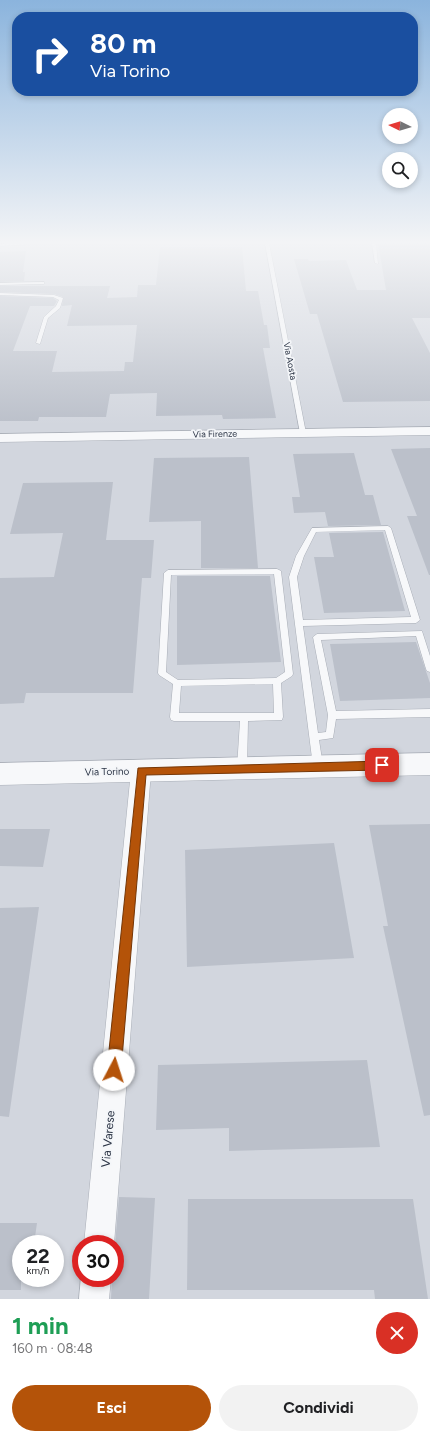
<!DOCTYPE html>
<html lang="it">
<meta charset="utf-8">
<style>
:root{--surface:#fff;--page:#f2f2f2;--text:#202124;--muted:#757577;--accent:#b45309}
body{margin:0;font-family:Figtree,sans-serif;background:var(--page);color:var(--text);height:100vh;display:flex;flex-direction:column;font-size:15px;white-space:nowrap}
*{box-sizing:border-box;margin:0}
p{font-size:13px;color:var(--muted)}
.icon{flex:none;width:22px;height:22px;fill:none;stroke:currentColor;stroke-width:2;stroke-linecap:round;stroke-linejoin:round}
.map{position:relative;height:1299px;overflow:hidden}
.drawer{display:flex;flex-direction:column;background:var(--surface);flex:1}
.drawer>*{flex:none}
.top-card{position:absolute;left:12px;top:12px;width:406px;height:84px;border-radius:16px;box-shadow:0 2px 6px #0003;background:#1a4fa0;color:#fff;overflow:hidden}
.needle{width:26px;rotate:275deg}
.buttons{position:absolute;left:382px;top:108px;display:grid;gap:8px}
.buttons a{display:grid;place-items:center;width:36px;height:36px;border-radius:50%;background:var(--surface);box-shadow:0 2px 6px #0003;font-size:20px}
.speed{position:absolute;left:12px;top:1235px;display:flex;gap:8px;font-size:20px;font-weight:700;text-align:center}
.speed>*{display:grid;place-content:center;width:52px;height:52px;border-radius:50%;background:var(--surface);box-shadow:0 2px 6px #0003;line-height:1}
.speed small{font-size:10px;font-weight:400}
.speed .limit{border:6px solid #d22;background:#fff;color:#111}
.pin{position:absolute;display:grid;place-items:center;width:34px;height:34px;color:#fff;margin:-17px;border-radius:8px;box-shadow:0 2px 6px #0006}
.me{position:absolute;width:44px;margin:-22px;rotate:5deg;stroke-linejoin:round;filter:drop-shadow(0 0 3px #0008)}
.turn{display:flex;align-items:center;gap:14px;height:84px;padding:0 12px;font-size:18px}
.turn .icon{width:52px;height:52px;stroke-width:2.5}
.turn b{display:block;font-size:28px;line-height:34px}
.round{display:grid;place-items:center;flex:none;width:42px;height:42px;border-radius:21px;background:var(--page)}
.head{display:flex;align-items:center;justify-content:space-between;height:68px;padding:0 12px}
h1{font-size:24px;font-weight:700;line-height:30px;color:#1e9e55}
.action{display:flex;gap:8px;margin-top:auto;padding:8px 12px}
.action a{flex:1;height:46px;border-radius:24px;background:var(--accent);color:#fff;font-size:16px;font-weight:700;line-height:46px;text-align:center}
.action a+a{background:var(--page);color:var(--text)}
.map>svg:first-child{display:block}
</style>
<div class="map">
<svg width="430" height="1299" viewBox="0 0 430 1299">
<rect width="100%" height="100%" fill="#e4e7ec"/>
<path fill="#d2d6de" fill-rule="evenodd" d="M0,243H430V1299H0ZM21,1244H55V1278H21ZM81,1244H115V1278H81Z"/>
<path fill="#bbc0ca" d="M378,243H430V318H412L430,353V401L343,402L317,314H310L294,259H308L309,261L346,260L357,290H386Z
M160,247H242L246,291H258L264,325H267L270,348H263L276,418L223,419L222,415L156,416L157,393L110,394L106,417H39L38,421H0V296L53,298L57,301L54,306H30L13,351H57L52,372L124,371L125,362H133L137,325L67,326L72,305L62,306L63,297L54,294L0,292V286H110L107,298L137,297L138,285H156Z
M26,251L23,272H25L24,281L0,282V252Z
M430,448V575H429L407,516H417L391,449Z
M354,453L365,495H373L381,525L328,526L325,512L294,513L292,497H300L293,454Z
M249,457L258,568H201V521L149,522L154,458Z
M113,482L106,540H154L151,578H142L133,693H26L24,703L0,704V578L54,577L63,533L10,534L23,483Z
M383,532L405,611L324,613L314,557H334L329,533Z
M177,576H270L281,662L177,665Z
M416,642L430,683V698L340,701L330,644Z
M430,824V1115L424,1116L383,926H388L369,825Z
M0,829H50L43,867L0,866Z
M334,843L354,958L187,967L185,850Z
M39,907L9,1117L0,1116V908Z
M367,1060L380,1147L229,1151V1128L156,1130L158,1065Z
M119,1197L155,1198L149,1299H111L112,1278H115V1245Z
M188,1199H413L428,1299H375L374,1290H187Z
M0,1223H37L34,1244H21V1290H0Z"/>
<g fill="none" stroke-linecap="round" stroke-linejoin="round">
<g stroke="#a9aeb7" stroke-width="1">
<path id="service" d="M17,243H38L36,244L0,246V244Z
M265,243H269L306,433L303,435L300,433Z
M372,243H376L378,264L375,263Z
M44,282V284H42L0,285V283Z
M0,293L54,295L63,298L60,308L48,318L40,344L36,343L44,317L56,306L59,300L53,297L0,295Z
M388,526L391,528L420,620L416,623L303,626L318,733L326,732L328,715L313,637L317,634L422,631L430,656V672L427,671L426,669L416,636L321,640L336,711L430,709V717L336,719L333,738L319,740L323,766L321,769L318,770L315,769L313,766L289,577L296,556L312,528ZM385,530L411,617L303,620L297,577L304,556L316,532Z
M277,569L281,571L293,674L292,676L281,683L283,717L282,720L248,721L247,768L245,771L242,772L239,771L237,768L240,721H174L171,720L170,717L173,684L159,675L158,673L164,573L168,570ZM274,574L285,672L276,678L178,680L166,672L171,575ZM273,684L274,713H179L181,686Z"/>
</g>
<g stroke="#a9aeb7" stroke-width="1">
<path id="minor" d="M430,427V435L0,442V434Z
M141,762L148,765L151,771L114,1244H84L131,771L134,765Z
M81,1277L111,1278L109,1299H79Z"/>
</g>
<g stroke="#a9aeb7" stroke-width="1">
<path id="tertiary" d="M430,753V775L0,785V763Z"/>
</g>
<use href="#service" fill="#f7f8fa" fill-rule="evenodd"/>
<use href="#minor" fill="#f7f8fa" fill-rule="evenodd"/>
<use href="#tertiary" fill="#f7f8fa" fill-rule="evenodd"/>
</g>
<linearGradient id="sky" x2="0" y2="1"><stop stop-color="#8bb4dd"/><stop offset="0.57" stop-color="#f3f4f6"/><stop offset="1" stop-color="#f3f4f6" stop-opacity="0"/></linearGradient>
<rect width="430" height="425" fill="url(#sky)"/>
<path fill="#b45309" stroke="#753606" d="M382,761L386,762L387,765L386,769L382,770L146,775L121,1070L119,1075L114,1077L109,1075L107,1070L138,768Z"/>
<g text-anchor="middle" stroke-width="3.5" stroke-linejoin="round" paint-order="stroke">
<g font-size="9" fill="#2b3445" stroke="#f4f6f9">
<text transform="translate(290 361) rotate(79)" y="3">Via Aosta</text>
<text transform="translate(215 434) rotate(-1)" y="3">Via Firenze</text>
</g>
<g font-size="10" fill="#2b3445" stroke="#f4f6f9">
<text transform="translate(107 771) rotate(-1)" y="4">Via Torino</text>
</g>
<g font-size="12" fill="#2b3445" stroke="#f4f6f9">
<text transform="translate(108 1139) rotate(-85)" y="4">Via Varese</text>
</g>
</g>
</svg>
<div class="buttons">
<a><svg class="needle" viewBox="-14 -14 28 28"><path d="M0-13l5 13h-10z" fill="#e53935"/><path d="M0 13l5-13h-10z" fill="#757577"/></svg></a>
<a><svg class="icon" aria-label="search" viewBox="0 0 24 24"><circle cx="10" cy="10" r="6"/><path d="M15 15l6 6"/></svg></a>
</div>
<div class="speed"><div>22<small>km/h</small></div><div class="limit">30</div></div>
<div class="pin" style="left:382px;top:765px;background:#d93025"><svg class="icon" aria-label="arrive" viewBox="0 0 24 24"><path d="M6 21V4h12l-3 4 3 4H6"/></svg></div>
<svg class="me" style="left:114px;top:1070px" viewBox="-20 -20 40 40"><circle r="19" fill="#fff"/><path d="M0-13L10 11 0 6-10 11z" fill="#b45309"/></svg>
<div class="top-card">
<div class="turn"><svg class="icon" aria-label="right" viewBox="0 0 24 24"><path d="M7 20v-9h11M14 6l5 5-5 5"/></svg><div><b>80 m</b>Via Torino</div></div>
</div>
</div>
<section class="drawer">
<div class="head"><div><h1>1 min</h1><p>160 m · 08:48</p></div><a class="round" style="background:#d93025;color:#fff"><svg class="icon" aria-label="close" viewBox="0 0 24 24"><path d="M6 6l12 12M18 6L6 18"/></svg></a></div>
<div class="action"><a>Esci</a><a>Condividi</a></div>
</section>
